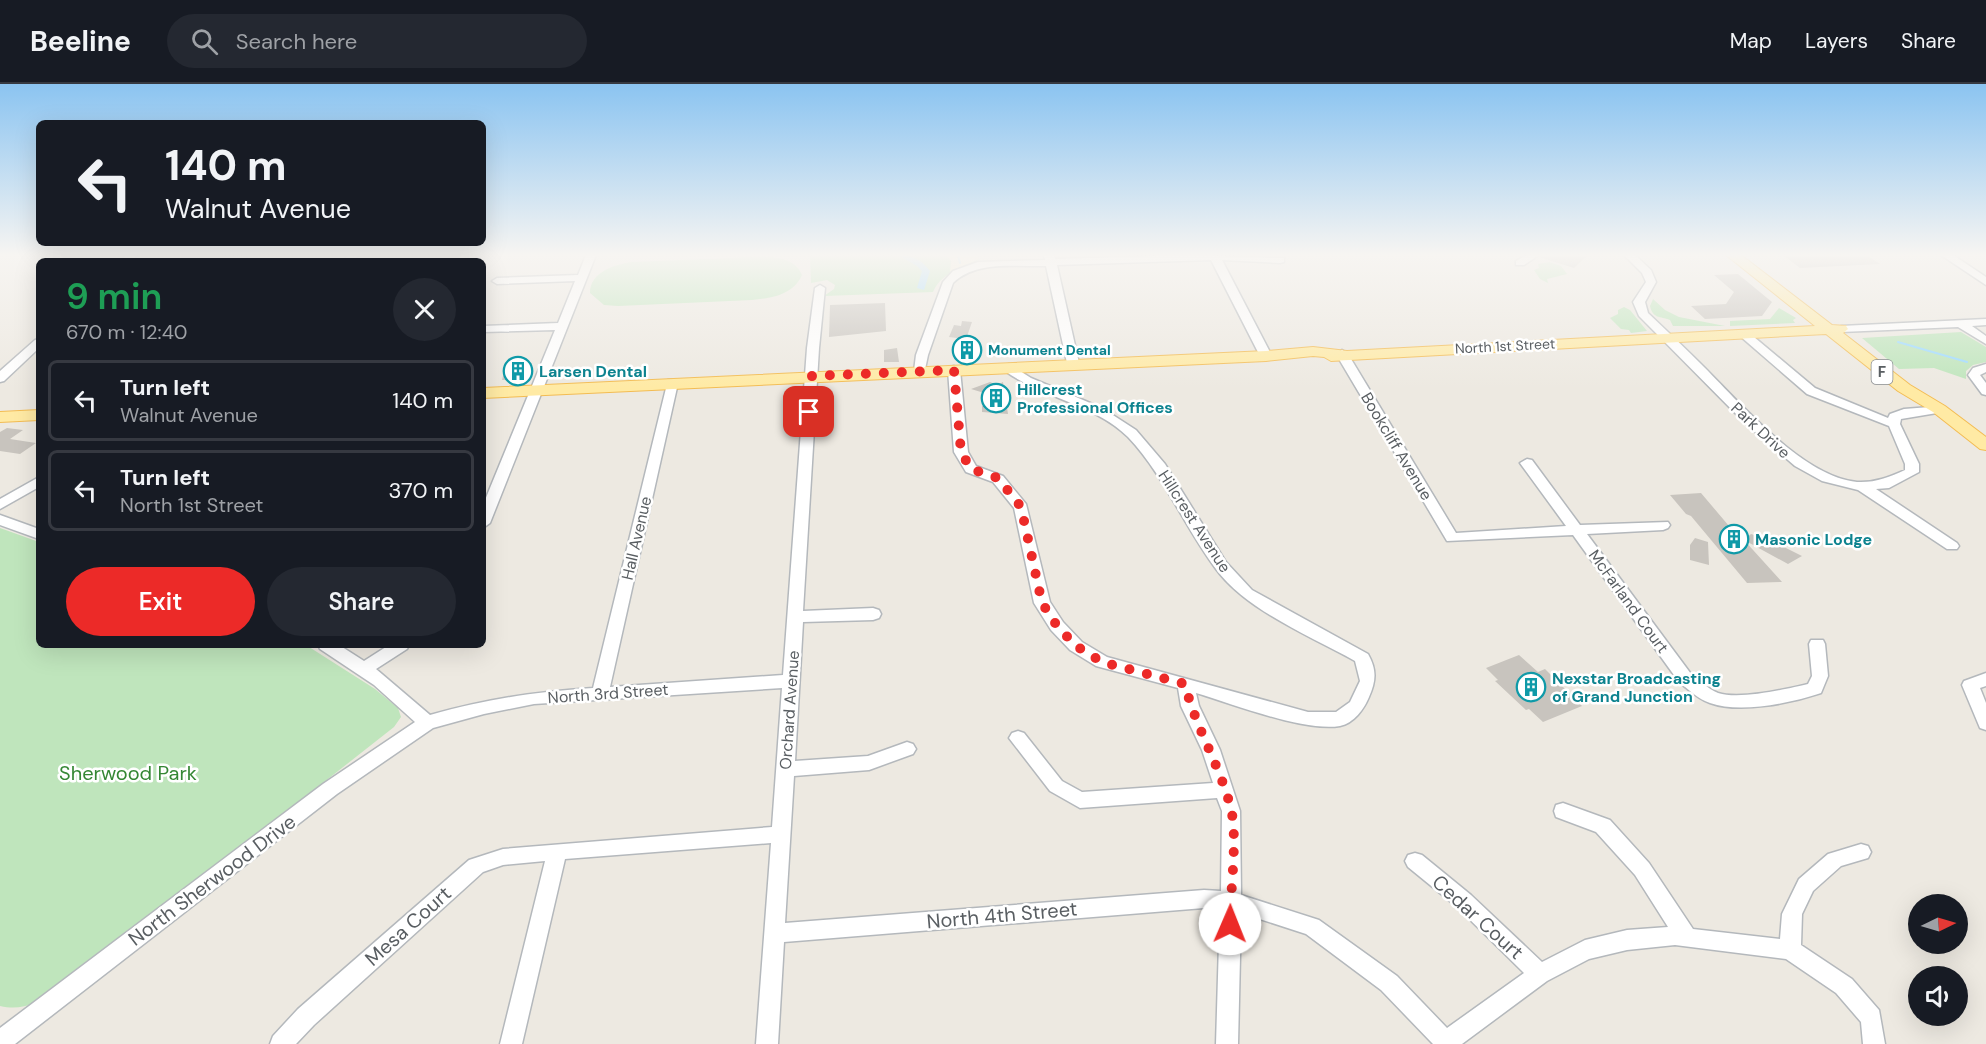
<!DOCTYPE html>
<meta charset="utf-8">
<style>
:root{--surface:#171b24;--page:#242831;--text:#f1f3f6;--muted:#9ea1a6;--line:#363941;--accent:#ec2a28}
body{margin:0;font-family:"DM Sans",sans-serif;background:var(--page);color:var(--text);height:100vh;display:flex;flex-direction:column;font-size:22px;white-space:nowrap}
*{box-sizing:border-box;margin:0}
p{font-size:20px;color:var(--muted)}
.icon{flex:none;width:33px;height:33px;fill:none;stroke:currentColor;stroke-width:2;stroke-linecap:round;stroke-linejoin:round}
.map{position:relative;flex:1;overflow:hidden}
.sheet{position:absolute;left:36px;top:174px;width:450px;height:390px;display:flex;flex-direction:column;background:var(--surface);border-radius:9px;box-shadow:0 6px 24px #0002}
.sheet>*{flex:none}
.banner{position:absolute;left:36px;top:36px;width:450px;height:126px;border-radius:9px;box-shadow:0 6px 24px #0002;background:#171b24;color:var(--text);overflow:hidden}
.needle{width:39px;rotate:85deg}
.buttons{position:absolute;left:1908px;top:810px;display:grid;gap:12px}
.buttons a{display:grid;place-items:center;width:60px;height:60px;border-radius:50%;background:var(--surface);box-shadow:0 6px 24px #0002;font-size:30px}
.pin{position:absolute;display:grid;place-items:center;width:51px;height:51px;color:#fff;margin:-26px;border-radius:12px;box-shadow:0 3px 9px #0006}
.me{position:absolute;width:66px;margin:-33px;rotate:1deg;stroke-linejoin:round;filter:drop-shadow(0 0 4px #0008)}
.turn{display:flex;align-items:center;gap:21px;height:126px;padding:0 30px;font-size:27px}
.turn .icon{width:78px;height:78px;stroke-width:2.5}
.turn b{display:block;font-size:42px;line-height:51px}
.round{display:grid;place-items:center;flex:none;width:63px;height:63px;border-radius:32px;background:var(--page)}
.headline{display:flex;align-items:center;justify-content:space-between;height:102px;padding:0 30px}
h1{font-size:36px;font-weight:600;line-height:45px;color:#1e9e55}
.primary-button{display:flex;gap:12px;margin-top:auto;padding:12px 30px}
.primary-button a{flex:1;height:69px;border-radius:36px;background:var(--accent);color:#fff;font-size:24px;font-weight:600;line-height:69px;text-align:center}
.primary-button a+a{background:var(--page);color:var(--text)}
ul{padding:0;list-style:none}
li{display:flex;align-items:center;gap:18px;height:81px;margin:0 12px 9px;padding:0 18px;border:3px solid var(--line);border-radius:9px}
li div{flex:1}
li b{display:block;font-size:22px}
li em{font-style:normal}
header{display:flex;align-items:center;gap:36px;box-sizing:border-box;height:84px;padding:0 30px;background:var(--surface);border-bottom:2px solid var(--line)}
header strong{font-size:28px}
nav{display:flex;gap:33px;margin-inline-start:auto;font-size:21px}
.search{width:420px;height:54px;background:var(--page);display:flex;align-items:center;gap:15px;box-sizing:border-box;padding:0 21px;border-radius:33px;color:var(--muted);font-size:22px}
.map>svg:first-child{display:block}
</style>
<header>
<strong>Beeline</strong>
<div class="search"><svg class="icon" aria-label="search" viewBox="0 0 24 24"><circle cx="10" cy="10" r="6"/><path d="M15 15l6 6"/></svg>Search here</div>
<nav><a>Map</a><a>Layers</a><a>Share</a></nav>
</header>
<div class="map">
<svg width="1986" height="960" viewBox="0 0 1986 960">
<rect width="100%" height="100%" fill="#ede9e1"/>
<path fill="#bfe5bc" d="M810,171H978L979,175C963,189 944,184 933,208L824,212L834,205L835,201L827,196L811,199Z
M756,173C774,173 795,173 802,191C793,211 772,214 752,216L618,222L604,221L590,209C590,188 614,181 631,178Z
M1549,178L1561,182L1567,190L1547,195L1548,199L1540,195L1534,186L1539,184L1538,180Z
M1653,215L1665,226L1679,233L1725,242H1673L1670,236C1660,232 1653,235 1650,222Z
M1624,223L1630,226L1647,247L1631,249L1629,246L1621,245L1610,234L1618,230V226Z
M1779,224L1796,234L1793,236L1795,239L1730,242V237L1770,235Z
M1961,248L1986,263V278L1973,281L1966,287V295L1934,284L1899,285L1862,254Z
M0,444L39,458V561H306L375,605L398,624L401,633L394,643L56,909C37,919 22,927 0,922Z"/>
<path fill="#fbedce" d="M946,171H978L979,175L950,188L951,177Z"/>
<g fill="none" stroke-linecap="round" stroke-linejoin="round">
<path stroke="#9fdbff" stroke-width="2" d="M958,171L960,179
M1898,258L1967,278"/>
<path fill="#9fdbff" fill-rule="evenodd" d="M898,171C912,171 922,176 930,187L924,206L917,204L922,187L917,182Z"/>
</g>
<path fill="#c8c4be" d="M1541,171H1588L1574,184L1539,173Z
M1783,171H1867L1880,180L1800,184Z
M1738,190L1772,218L1762,232L1705,235L1691,222L1726,220L1734,208L1714,191Z
M885,219L886,247L829,253L830,221Z
M962,237L972,238L964,261L975,260L976,272H961L960,275L957,254L949,253L954,241L961,242Z
M897,264L899,278H884V266Z
M532,279L525,295L502,296L505,284L510,280Z
M990,298L997,301L1003,298L1008,330L982,328V322L1001,314L971,305Z
M7,344L23,346L10,355L36,359L20,370L0,367V348Z
M1701,409L1740,455L1744,456L1751,450L1768,455L1802,472L1788,480L1744,456L1782,498L1747,499L1691,432L1686,430L1670,411Z
M1695,454L1708,458L1709,481L1690,476V461Z
M1519,571L1538,588L1545,585L1582,622L1543,638L1529,625L1526,626L1495,597L1498,596L1486,584Z"/>
<g fill="none" stroke-linecap="round" stroke-linejoin="round">
<g stroke="#b4b8bc" stroke-width="3">
<path id="minor" d="M126,171H137L132,177H121Z
M348,171H358L354,177H344Z
M586,171H596L490,439L483,444V421L555,246L483,248V242L558,239L575,197L497,200L492,197L497,194L578,191Z
M1044,171H1054L1055,175L1186,171L1284,174V178L1280,179L1222,176L1272,272L1266,276L1260,272L1211,176L1057,181L1079,279L1073,283L1067,279L1046,182C1016,183 976,176 953,199L928,271L924,290H916L914,287L916,271L943,198L953,187L978,178L1045,176Z
M1527,171H1539L1524,181H1516V177Z
M1624,171H1635L1651,186L1656,198L1645,218L1648,229C1667,247 1686,265 1704,283C1741,320 1803,393 1857,398C1875,399 1889,393 1905,386V380L1889,342L1807,310L1740,252V248H1748L1815,304L1888,334L1890,330L1904,325L1943,322L1945,325L1943,328L1901,335L1900,340L1919,380V388L1889,404L1876,405L1957,459L1959,462L1957,465H1947L1858,406L1822,397L1795,382L1745,339L1639,232L1633,218L1646,198L1642,189Z
M1941,171H1953L1986,193V201Z
M242,172L246,173V177H178L183,174Z
M820,201L825,204L819,264L803,527L873,524L879,526L881,530L879,534L873,536L803,538L795,677L868,672L907,658L913,660L916,665L913,670L869,686L794,692L785,839L1204,806L1221,807L1222,727L1217,714L1080,724L1050,707L1009,654L1012,649L1018,647L1024,649L1062,697L1082,708L1213,699L1202,666L1181,622L1178,604L1096,582L1070,566L1051,546L1034,519L1014,424L993,398L966,388L954,368L948,286L950,283L954,282L960,286L968,368L976,382L1003,392L1026,420L1050,518L1063,538L1082,558L1107,573L1308,628H1336L1350,618L1360,597L1355,577C1310,552 1246,526 1216,485C1184,443 1165,392 1128,353C1095,320 1042,314 1005,287L1003,284L1009,280L1031,294L1102,324L1136,346L1165,380L1226,478L1252,506L1368,570C1377,586 1376,597 1369,613C1364,625 1354,639 1340,642C1304,648 1233,620 1196,609L1199,622L1220,666L1240,727L1241,811L1319,836L1397,892L1447,944L1524,889L1457,823L1408,783L1405,777L1408,771L1415,769L1422,771L1471,811L1542,878L1585,856L1627,846L1668,843L1635,791L1596,748L1556,733L1554,727L1556,721L1563,719L1610,736L1649,779L1693,845L1780,855L1782,830L1799,795L1828,770L1861,760L1868,762L1871,768L1868,774L1841,782L1813,807L1802,830L1801,861L1852,895L1879,926L1885,960H1863L1861,938L1836,909L1786,875L1675,861L1627,866L1589,875L1547,897L1462,960H1433L1381,906L1306,850L1241,829L1238,960H1216L1220,825L1204,824L784,858L778,960H756L771,759L565,775L522,960H500L545,777L503,781L483,788L314,941L296,960H270L273,952L298,925L469,776L503,765L772,743L782,604L534,620L484,630L433,644L337,710L15,960H0V944L323,700L415,638L374,601L320,565L318,561H339L364,577L389,561H409L407,565L376,585L430,631C488,615 533,608 593,604L668,296H676L678,299L610,603L783,591L807,264L815,204Z
M1986,235V241L1972,242L1986,252V260L1958,243L1841,248L1835,245L1841,242Z
M39,255V264L4,297L0,298V287L35,256Z
M1342,266L1348,270L1456,449L1566,442L1520,379L1527,375L1532,376L1580,441L1668,438L1670,441L1668,444L1663,446L1587,450L1691,590C1699,596 1708,605 1718,609C1740,616 1786,605 1808,600L1812,592L1809,560L1811,556H1823L1825,560L1828,592L1821,609C1791,619 1740,630 1710,619C1698,615 1689,606 1679,598L1573,451L1447,457L1336,270Z
M1986,280V288L1980,291L1986,299V311L1982,310L1968,291L1973,284Z
M39,393V403L0,425V415Z
M0,431L39,445V455L0,441Z
M1986,589V602L1980,604L1986,619V646L1980,644L1962,601L1964,597Z"/>
</g>
<g stroke="#f3bc53" stroke-width="2">
<path id="major" d="M1726,171H1741L1832,241L1846,242L1848,245L1843,249L1910,301L1945,322L1986,353V366L1980,365L1933,328L1898,307L1826,250L1331,277L1324,273L1313,272L1266,277L483,314V304L1266,267L1313,263L1347,267L1815,242Z
M39,326V336L0,338V328Z"/>
</g>
<use href="#minor" fill="#fff" fill-rule="evenodd"/>
<use href="#major" fill="#ffeaa4" fill-rule="evenodd"/>
</g>
<linearGradient id="sky" x2="0" y2="1"><stop stop-color="#8bc4f1"/><stop offset="0.56" stop-color="#f7f5f2"/><stop offset="1" stop-color="#f7f5f2" stop-opacity="0"/></linearGradient>
<rect width="1986" height="305" fill="url(#sky)"/>
<g fill="none" stroke-linecap="round" stroke-linejoin="round">
<path stroke="#ec2a28" stroke-width="10" stroke-dasharray="0 18" d="M809,328L812,292L954,286L961,368L971,385L998,394L1021,423L1042,519L1057,542L1076,562L1102,578L1185,600C1195,643 1220,681 1231,725C1238,755 1230,809 1230,840"/>
</g>
<defs>
<g id="building-ring" transform="scale(1.5)"><circle r="9.5" fill="#fff" stroke="#0f9aa8" stroke-width="1.5"/><path d="M-4-6H4V6H1V3H-1V6H-4ZM-2.5-4.3h1.7v1.8h-1.7ZM.8-4.3h1.7v1.8H.8ZM-2.5-1h1.7V.8h-1.7ZM.8-1h1.7V.8H.8Z" fill="#0f9aa8"/></g>
</defs>
<g fill-rule="evenodd">
<use href="#building-ring" x="967" y="266"/>
<use href="#building-ring" x="518" y="287"/>
<use href="#building-ring" x="996" y="314"/>
<use href="#building-ring" x="1734" y="455"/>
<use href="#building-ring" x="1531" y="603"/>
</g>
<g text-anchor="middle" stroke-width="5" stroke-linejoin="round" paint-order="stroke">
<g font-size="14" fill="#595e62" stroke="#fff">
<text transform="translate(1505 262) rotate(-3)" y="5">North 1st Street</text>
</g>
<g font-size="14" font-weight="bold" fill="#0d838f" stroke="#fff" text-anchor="start">
<text x="988" y="271">Monument Dental</text>
</g>
<rect fill="#fff" stroke="#8b8e91" stroke-width="1.5" x="1871.5" y="276" width="21" height="24" rx="4.5"/>
<g font-size="15" font-weight="bold" fill="#595e62">
<text x="1882" y="293">F</text>
</g>
<g font-size="16" font-weight="bold" fill="#0d838f" stroke="#fff" text-anchor="start">
<text x="539" y="293">Larsen Dental</text>
<text x="1017" y="311">Hillcrest<tspan x="1017" dy="18">Professional Offices</tspan></text>
<text x="1755" y="461">Masonic Lodge</text>
<text x="1552" y="600">Nexstar Broadcasting<tspan x="1552" dy="18">of Grand Junction</tspan></text>
</g>
<g font-size="16" fill="#595e62" stroke="#fff">
<text transform="translate(1761 346) rotate(43)" y="6">Park Drive</text>
<text transform="translate(1397 362) rotate(59)" y="6">Bookcliff Avenue</text>
<text transform="translate(1195 437) rotate(57)" y="6">Hillcrest Avenue</text>
<text transform="translate(636 454) rotate(-77)" y="6">Hall Avenue</text>
<text transform="translate(1629 517) rotate(54)" y="6">McFarland Court</text>
<text transform="translate(608 609) rotate(-4)" y="6">North 3rd Street</text>
<text transform="translate(789 626) rotate(-86)" y="6">Orchard Avenue</text>
</g>
<g font-size="20" fill="#358734" stroke="#fff">
<text x="128" y="696">Sherwood Park</text>
</g>
<g font-size="20" fill="#595e62" stroke="#fff">
<text transform="translate(212 796) rotate(-37)" y="7">North Sherwood Drive</text>
<text transform="translate(1002 831) rotate(-5)" y="7">North 4th Street</text>
<text transform="translate(1478 833) rotate(42)" y="7">Cedar Court</text>
<text transform="translate(408 842) rotate(-42)" y="7">Mesa Court</text>
</g>
</g>
</svg>
<div class="buttons">
<a><svg class="needle" viewBox="-14 -14 28 28"><path d="M0-13l5 13h-10z" fill="#e53935"/><path d="M0 13l5-13h-10z" fill="#9ea1a6"/></svg></a>
<a><svg class="icon" aria-label="sound" viewBox="0 0 24 24"><path d="M4 9h4l5-4v14l-5-4H4zM17 9q2 3 0 6"/></svg></a>
</div>
<div class="pin" style="left:809px;top:328px;background:#d93025"><svg class="icon" aria-label="arrive" viewBox="0 0 24 24"><path d="M6 21V4h12l-3 4 3 4H6"/></svg></div>
<svg class="me" style="left:1230px;top:840px" viewBox="-20 -20 40 40"><circle r="19" fill="#fff"/><path d="M0-13L10 11 0 6-10 11z" fill="#ec2a28"/></svg>
<div class="banner">
<div class="turn"><svg class="icon" aria-label="left" viewBox="0 0 24 24"><path d="M17 20v-9H6M10 6l-5 5 5 5"/></svg><div><b>140 m</b>Walnut Avenue</div></div>
</div>
<section class="sheet">
<div class="headline"><div><h1>9 min</h1><p>670 m · 12:40</p></div><a class="round"><svg class="icon" aria-label="close" viewBox="0 0 24 24"><path d="M6 6l12 12M18 6L6 18"/></svg></a></div>
<ul>
<li><svg class="icon" aria-label="left" viewBox="0 0 24 24"><path d="M17 20v-9H6M10 6l-5 5 5 5"/></svg><div><b>Turn left</b><p>Walnut Avenue</p></div><em>140 m</em></li>
<li><svg class="icon" aria-label="left" viewBox="0 0 24 24"><path d="M17 20v-9H6M10 6l-5 5 5 5"/></svg><div><b>Turn left</b><p>North 1st Street</p></div><em>370 m</em></li>
</ul>
<div class="primary-button"><a>Exit</a><a>Share</a></div>
</section>
</div>
